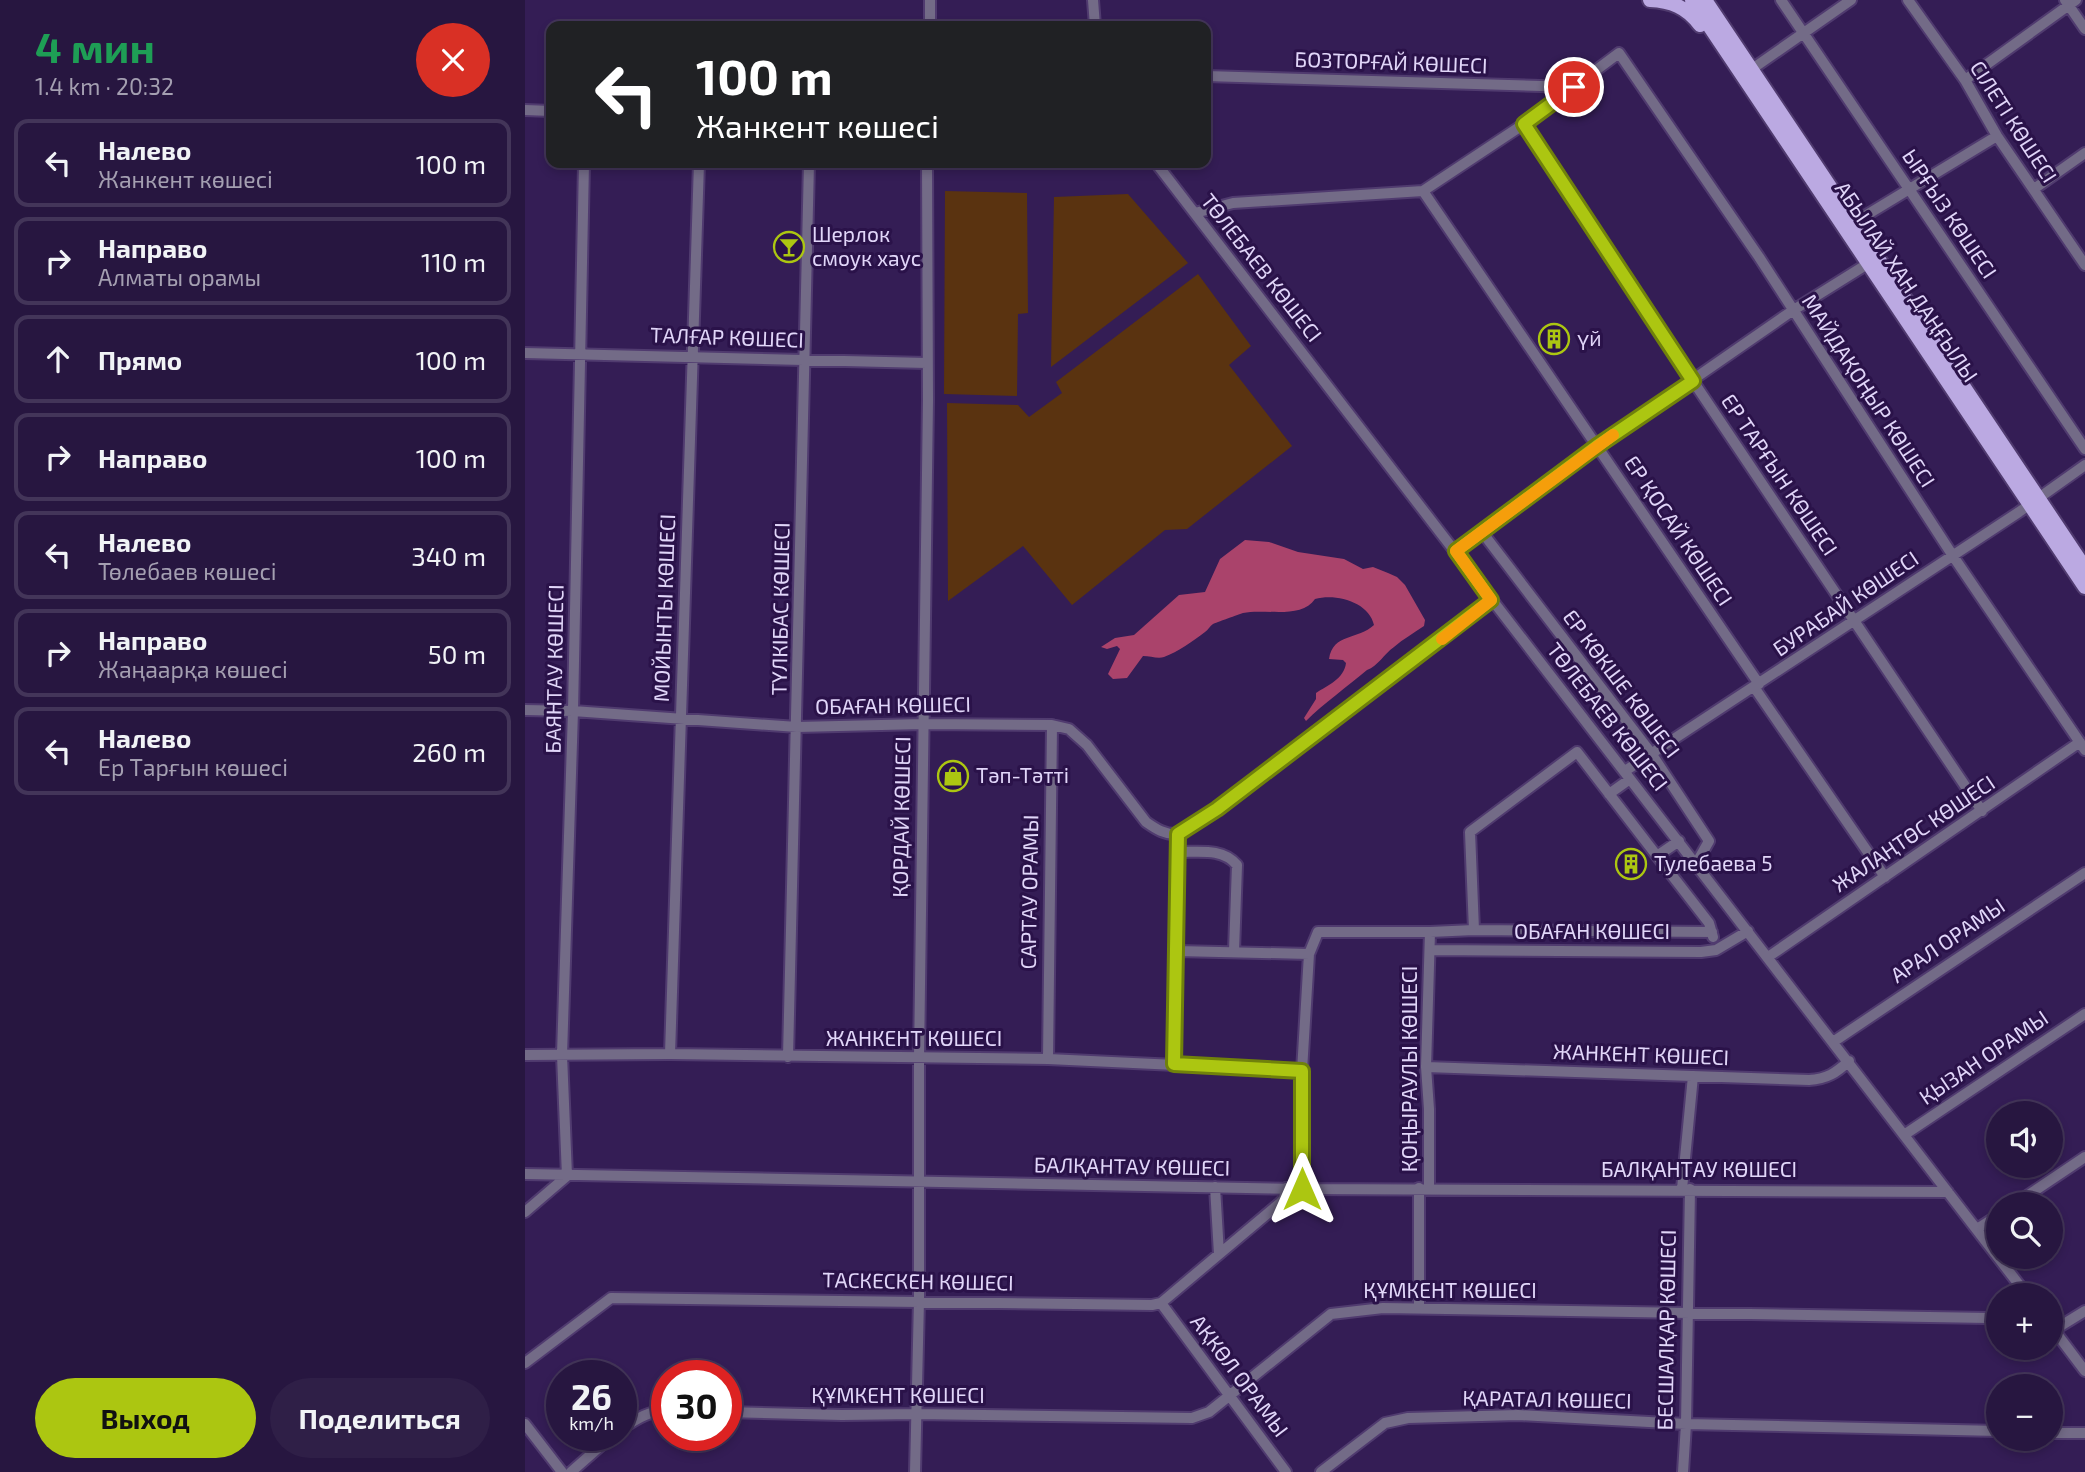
<!DOCTYPE html>
<html lang="ru">
<meta charset="utf-8">
<style>
:root{--surface:#271640;--page:#2f1f47;--text:#f1f3f6;--muted:#a49fb1;--line:#433559;--accent:#acc611}
body{margin:0;font-family:"Exo 2",sans-serif;background:var(--page);color:var(--text);height:100vh;display:flex;flex-direction:column;font-size:26px;white-space:nowrap}
*{box-sizing:border-box;margin:0}
p{font-size:23px;color:var(--muted)}
.icon{flex:none;width:38px;height:38px;fill:none;stroke:currentColor;stroke-width:2;stroke-linecap:round;stroke-linejoin:round}
.map{position:relative;flex:1;overflow:hidden}
.drawer{display:flex;flex-direction:column;background:var(--surface);width:525px}
.drawer>*{flex:none}
.hud{position:absolute;left:21px;top:21px;width:665px;height:147px;border-radius:14px;box-shadow:0 4px 10px #0003,0 0 0 2px var(--line);background:#202124;color:#fff;overflow:hidden}
.fabs{position:absolute;left:1461px;top:1101px;display:grid;gap:14px}
.fabs a{display:grid;place-items:center;width:77px;height:77px;border-radius:50%;background:var(--surface);box-shadow:0 4px 10px #0003,0 0 0 2px var(--line);font-size:35px}
.speed{position:absolute;left:21px;top:1360px;display:flex;gap:14px;font-size:35px;font-weight:700;text-align:center}
.speed>*{display:grid;place-content:center;width:91px;height:91px;border-radius:50%;background:var(--surface);box-shadow:0 4px 10px #0003,0 0 0 2px var(--line);line-height:1}
.speed small{font-size:18px;font-weight:400}
.speed .limit{border:10px solid #d22;background:#fff;color:#111}
.pin{position:absolute;display:grid;place-items:center;width:60px;height:60px;color:#fff;margin:-30px;border:4px solid #fff;border-radius:50%;box-shadow:0 2px 7px #0007}
.me{position:absolute;width:77px;margin:-38px;rotate:0deg;stroke-linejoin:round;filter:drop-shadow(0 0 5px #0008)}
.turn{display:flex;align-items:center;gap:24px;height:147px;padding:0 35px;font-size:32px}
.turn .icon{width:91px;height:91px;stroke-width:2.5}
.turn b{display:block;font-size:49px;line-height:60px}
.round{display:grid;place-items:center;flex:none;width:74px;height:74px;border-radius:37px;background:var(--page)}
.summary{display:flex;align-items:center;justify-content:space-between;height:119px;padding:0 35px}
h1{font-size:42px;font-weight:700;line-height:52px;color:#1e9e55}
.cta{display:flex;gap:14px;margin-top:auto;padding:14px 35px}
.cta a{flex:1;height:80px;border-radius:42px;background:var(--accent);color:#111;font-size:28px;font-weight:700;line-height:80px;text-align:center}
.cta a+a{background:var(--page);color:var(--text)}
ul{padding:0;list-style:none}
li{display:flex;align-items:center;gap:21px;height:88px;margin:0 14px 10px;padding:0 21px;border:4px solid var(--line);border-radius:14px}
li div{flex:1}
li b{display:block;font-size:26px}
li em{font-style:normal}
main{display:flex;flex:1;min-height:0}
.map>svg:first-child{display:block}
</style>
<main>
<section class="drawer">
<div class="summary"><div><h1>4 мин</h1><p>1.4 km · 20:32</p></div><a class="round" style="background:#d93025;color:#fff"><svg class="icon" aria-label="close" viewBox="0 0 24 24"><path d="M6 6l12 12M18 6L6 18"/></svg></a></div>
<ul>
<li><svg class="icon" aria-label="left" viewBox="0 0 24 24"><path d="M17 20v-9H6M10 6l-5 5 5 5"/></svg><div><b>Налево</b><p>Жанкент көшесі</p></div><em>100 m</em></li>
<li><svg class="icon" aria-label="right" viewBox="0 0 24 24"><path d="M7 20v-9h11M14 6l5 5-5 5"/></svg><div><b>Направо</b><p>Алматы орамы</p></div><em>110 m</em></li>
<li><svg class="icon" aria-label="ahead" viewBox="0 0 24 24"><path d="M12 20V5M6 11l6-6 6 6"/></svg><div><b>Прямо</b></div><em>100 m</em></li>
<li><svg class="icon" aria-label="right" viewBox="0 0 24 24"><path d="M7 20v-9h11M14 6l5 5-5 5"/></svg><div><b>Направо</b></div><em>100 m</em></li>
<li><svg class="icon" aria-label="left" viewBox="0 0 24 24"><path d="M17 20v-9H6M10 6l-5 5 5 5"/></svg><div><b>Налево</b><p>Төлебаев көшесі</p></div><em>340 m</em></li>
<li><svg class="icon" aria-label="right" viewBox="0 0 24 24"><path d="M7 20v-9h11M14 6l5 5-5 5"/></svg><div><b>Направо</b><p>Жаңаарқа көшесі</p></div><em>50 m</em></li>
<li><svg class="icon" aria-label="left" viewBox="0 0 24 24"><path d="M17 20v-9H6M10 6l-5 5 5 5"/></svg><div><b>Налево</b><p>Ер Тарғын көшесі</p></div><em>260 m</em></li>
</ul>
<div class="cta"><a>Выход</a><a>Поделиться</a></div>
</section>
<div class="map">
<svg width="1560" height="1472" viewBox="0 0 1560 1472">
<rect width="100%" height="100%" fill="#341d55"/>
<path fill="#5a3310" d="M420,191L502,193L503,313L493,314L492,396L419,394Z
M603,194L663,263L526,367L529,197Z
M673,274L726,346L704,365L767,446L662,529L640,530L547,605L498,546L423,601L422,403L493,405L504,417L537,393L531,382Z"/>
<path fill="#aa436b" d="M720,540L744,542L773,552L819,559L838,569L848,567L863,573L872,577L880,585L900,620L899,626C889,633 878,639 869,647C859,654 853,666 842,670C822,687 799,703 781,721L779,718L791,699V693C803,685 819,679 821,663L818,660L804,659C808,633 833,640 849,625C844,602 811,593 790,599C776,620 739,608 718,613C715,614 690,623 688,624C685,626 683,630 680,632C668,641 653,652 639,657C633,659 625,656 618,656L602,678L588,679L583,674L595,649L592,646L582,649L576,647L590,638L609,635L654,595L680,592L695,559Z"/>
<g fill="none" stroke-linecap="round" stroke-linejoin="round">
<g stroke="#503b6f" stroke-width="14">
<path id="minor" d="M568,0L570,26
M1256,0L1560,449
M1383,0L1440,80L1472,136L1560,265
M1540,0L1560,29
M405,26V0
M1227,69L1326,0
M681,76L1049,87
M1440,80L1551,0
M0,110L26,111
M999,124L1166,378L1457,811
M631,163L1502,1295
M1509,189L1560,153
M898,191L1234,684
M670,213L708,203L898,191L999,124L1094,53L1234,257L1428,556L1560,750
M1325,225L1472,136
M0,353L402,363
M957,532L1126,753L1184,841L1171,864
M931,551L1072,446L1267,311L1344,263
M1229,687L1360,877
M0,710L48,711L272,727L398,724L527,725L544,729L562,745L621,822C631,829 640,835 653,834L654,852C675,852 698,848 712,865L709,951
M1100,771L1494,512L1560,465
M1084,794L1105,779
M653,834L692,809L966,600
M1154,841L1132,856L1052,752L945,832L949,930L1187,932
M1132,856L1184,923L1188,937
M905,950L1176,952L1191,950L1223,931
M652,951L784,954L777,1071V1189
M784,954L793,932H905
M1243,957L1555,742
M1308,1042L1560,873
M145,1054L174,163
M0,1055L145,1054L523,1059L777,1071
M263,1057L284,163
M523,1059L527,725
M649,1064L654,852
M901,1067L1284,1080C1302,1079 1311,1073 1324,1061
M1379,1135L1560,1014
M0,1174L777,1189L1423,1192
M690,1187L694,1254
M904,1188V1109L901,1067L905,932L949,930
M1157,1189L1168,1076
M1490,1204L1560,1157
M0,1212L42,1176L37,1055L48,711L59,163
M1452,1229L1474,1215
M636,1303L761,1472
M894,1307V1188
M1526,1326L1560,1371
M1529,1330L1560,1311
M0,1363L86,1298L627,1305L636,1303L755,1203L759,1199L761,1188
M201,1412L317,1415L391,1414L667,1418L684,1412L806,1314L858,1308L1464,1318L1474,1315
M0,1424L37,1472
M96,1429C110,1420 124,1410 142,1411
M1526,1433H1560
M46,1472L88,1435
M390,1472L394,1300V1058L403,400L402,163
M796,1472L860,1423L883,1418L993,1415L1161,1424L1474,1431
M1158,1472L1161,1424L1165,1189"/>
</g>
<g stroke="#503b6f" stroke-width="18">
<path id="major" d="M1125,0C1146,1 1162,7 1175,25
M1167,0L1560,587
M1180,0L1560,568"/>
</g>
<use href="#minor" stroke="#736b87" stroke-width="10"/>
<use href="#major" stroke="#bba9e2" stroke-width="14"/>
</g>
<g fill="none" stroke-linecap="round" stroke-linejoin="round">
<g stroke="#70810b" stroke-width="18">
<path id="route" d="M777,1189V1071L649,1064L653,834L692,809L966,600L931,551L1072,446L1168,381L999,124L1049,87"/>
</g>
<use href="#route" stroke="#acc611" stroke-width="12"/>
<path stroke="#f59e0b" stroke-width="12" d="M917,639L966,600L931,551L1088,435"/>
</g>
<defs>
<g id="bar-ring" transform="scale(1.575)"><circle r="9.5" fill="#2a1249" stroke="#acc611" stroke-width="1.5"/><path d="M-6-5H6L.8 .8V4.5H3.5V6h-7V4.5H-.8V.8Z" fill="#acc611"/></g>
<g id="building-ring" transform="scale(1.575)"><circle r="9.5" fill="#2a1249" stroke="#acc611" stroke-width="1.5"/><path d="M-4-6H4V6H1V3H-1V6H-4ZM-2.5-4.3h1.7v1.8h-1.7ZM.8-4.3h1.7v1.8H.8ZM-2.5-1h1.7V.8h-1.7ZM.8-1h1.7V.8H.8Z" fill="#acc611"/></g>
<g id="shop-ring" transform="scale(1.575)"><circle r="9.5" fill="#2a1249" stroke="#acc611" stroke-width="1.5"/><path d="M-5-2.5h2.3a2.7 3.5 0 0 1 5.4 0H5L5.5 6h-11ZM-1.5-2.5h3a1.5 2.3 0 0 0-3 0Z" fill="#acc611"/></g>
</defs>
<g fill-rule="evenodd">
<use href="#bar-ring" x="264" y="247"/>
<use href="#building-ring" x="1029" y="339"/>
<use href="#shop-ring" x="428" y="776"/>
<use href="#building-ring" x="1106" y="864"/>
</g>
<g text-anchor="middle" stroke-width="6" stroke-linejoin="round" paint-order="stroke">
<g font-size="21" fill="#e1d6f9" stroke="#2a1249">
<text transform="translate(866 63) rotate(2)" y="7">БОЗТОРҒАЙ КӨШЕСІ</text>
<text transform="translate(1488 122) rotate(57)" y="7">СІЛЕТІ КӨШЕСІ</text>
<text transform="translate(1424 214) rotate(56)" y="7">ЫРҒЫЗ КӨШЕСІ</text>
<text transform="translate(736 268) rotate(52)" y="7">ТӨЛЕБАЕВ КӨШЕСІ</text>
<text transform="translate(1381 282) rotate(56)" y="7">АБЫЛАЙ ХАН ДАҢҒЫЛЫ</text>
<text transform="translate(202 338) rotate(2)" y="7">ТАЛҒАР КӨШЕСІ</text>
<text transform="translate(1343 391) rotate(57)" y="7">МАЙДАҚОҢЫР КӨШЕСІ</text>
<text transform="translate(1254 475) rotate(56)" y="7">ЕР ТАРҒЫН КӨШЕСІ</text>
<text transform="translate(1153 531) rotate(56)" y="7">ЕР ҚОСАЙ КӨШЕСІ</text>
<text transform="translate(1321 604) rotate(-34)" y="7">БУРАБАЙ КӨШЕСІ</text>
<text transform="translate(140 608) rotate(-88)" y="7">МОЙЫНТЫ КӨШЕСІ</text>
<text transform="translate(256 609) rotate(-89)" y="7">ТҮЛКІБАС КӨШЕСІ</text>
<text transform="translate(30 669) rotate(-89)" y="7">БАЯНТАУ КӨШЕСІ</text>
<text transform="translate(1096 684) rotate(53)" y="7">ЕР КӨКШЕ КӨШЕСІ</text>
<text transform="translate(368 706) rotate(-1)" y="7">ОБАҒАН КӨШЕСІ</text>
<text transform="translate(1082 717) rotate(52)" y="7">ТӨЛЕБАЕВ КӨШЕСІ</text>
<text transform="translate(377 817) rotate(-89)" y="7">ҚОРДАЙ КӨШЕСІ</text>
<text transform="translate(1389 834) rotate(-34)" y="7">ЖАЛАҢТӨС КӨШЕСІ</text>
<text transform="translate(505 892) rotate(-89)" y="7">САРТАУ ОРАМЫ</text>
<text x="1067" y="939">ОБАҒАН КӨШЕСІ</text>
<text transform="translate(1423 941) rotate(-34)" y="7">АРАЛ ОРАМЫ</text>
<text x="389" y="1046">ЖАНКЕНТ КӨШЕСІ</text>
<text transform="translate(1116 1055) rotate(2)" y="7">ЖАНКЕНТ КӨШЕСІ</text>
<text transform="translate(1459 1058) rotate(-34)" y="7">ҚЫЗАН ОРАМЫ</text>
<text transform="translate(885 1069) rotate(-90)" y="7">ҚОҢЫРАУЛЫ КӨШЕСІ</text>
<text transform="translate(607 1167) rotate(1)" y="7">БАЛҚАНТАУ КӨШЕСІ</text>
<text x="1174" y="1177">БАЛҚАНТАУ КӨШЕСІ</text>
<text transform="translate(393 1282) rotate(1)" y="7">ТАСКЕСКЕН КӨШЕСІ</text>
<text x="925" y="1298">ҚҰМКЕНТ КӨШЕСІ</text>
<text transform="translate(1142 1330) rotate(-89)" y="7">БЕСШАЛҚАР КӨШЕСІ</text>
<text transform="translate(714 1376) rotate(53)" y="7">АҚКӨЛ ОРАМЫ</text>
<text x="373" y="1403">ҚҰМКЕНТ КӨШЕСІ</text>
<text transform="translate(1022 1400) rotate(1)" y="7">ҚАРАТАЛ КӨШЕСІ</text>
</g>
<g font-size="21" fill="#e1d6f9" stroke="#2a1249" text-anchor="start">
<text x="287" y="242">Шерлок<tspan x="287" dy="24">смоук хаус</tspan></text>
<text x="1052" y="346">үй</text>
<text x="451" y="783">Тәп-Тәтті</text>
<text x="1129" y="871">Тулебаева 5</text>
</g>
</g>
</svg>
<div class="fabs">
<a><svg class="icon" aria-label="sound" viewBox="0 0 24 24"><path d="M4 9h4l5-4v14l-5-4H4zM17 9q2 3 0 6"/></svg></a>
<a><svg class="icon" aria-label="search" viewBox="0 0 24 24"><circle cx="10" cy="10" r="6"/><path d="M15 15l6 6"/></svg></a>
<a>+</a>
<a>−</a>
</div>
<div class="speed"><div>26<small>km/h</small></div><div class="limit">30</div></div>
<div class="pin" style="left:1049px;top:87px;background:#d93025"><svg class="icon" aria-label="arrive" viewBox="0 0 24 24"><path d="M6 21V4h12l-3 4 3 4H6"/></svg></div>
<svg class="me" style="left:777px;top:1189px" viewBox="-20 -20 40 40"><path d="M0-17L14 15 0 8-14 15z" fill="#acc611" stroke="#fff" stroke-width="4"/></svg>
<div class="hud">
<div class="turn"><svg class="icon" aria-label="left" viewBox="0 0 24 24"><path d="M17 20v-9H6M10 6l-5 5 5 5"/></svg><div><b>100 m</b>Жанкент көшесі</div></div>
</div>
</div>
</main>
